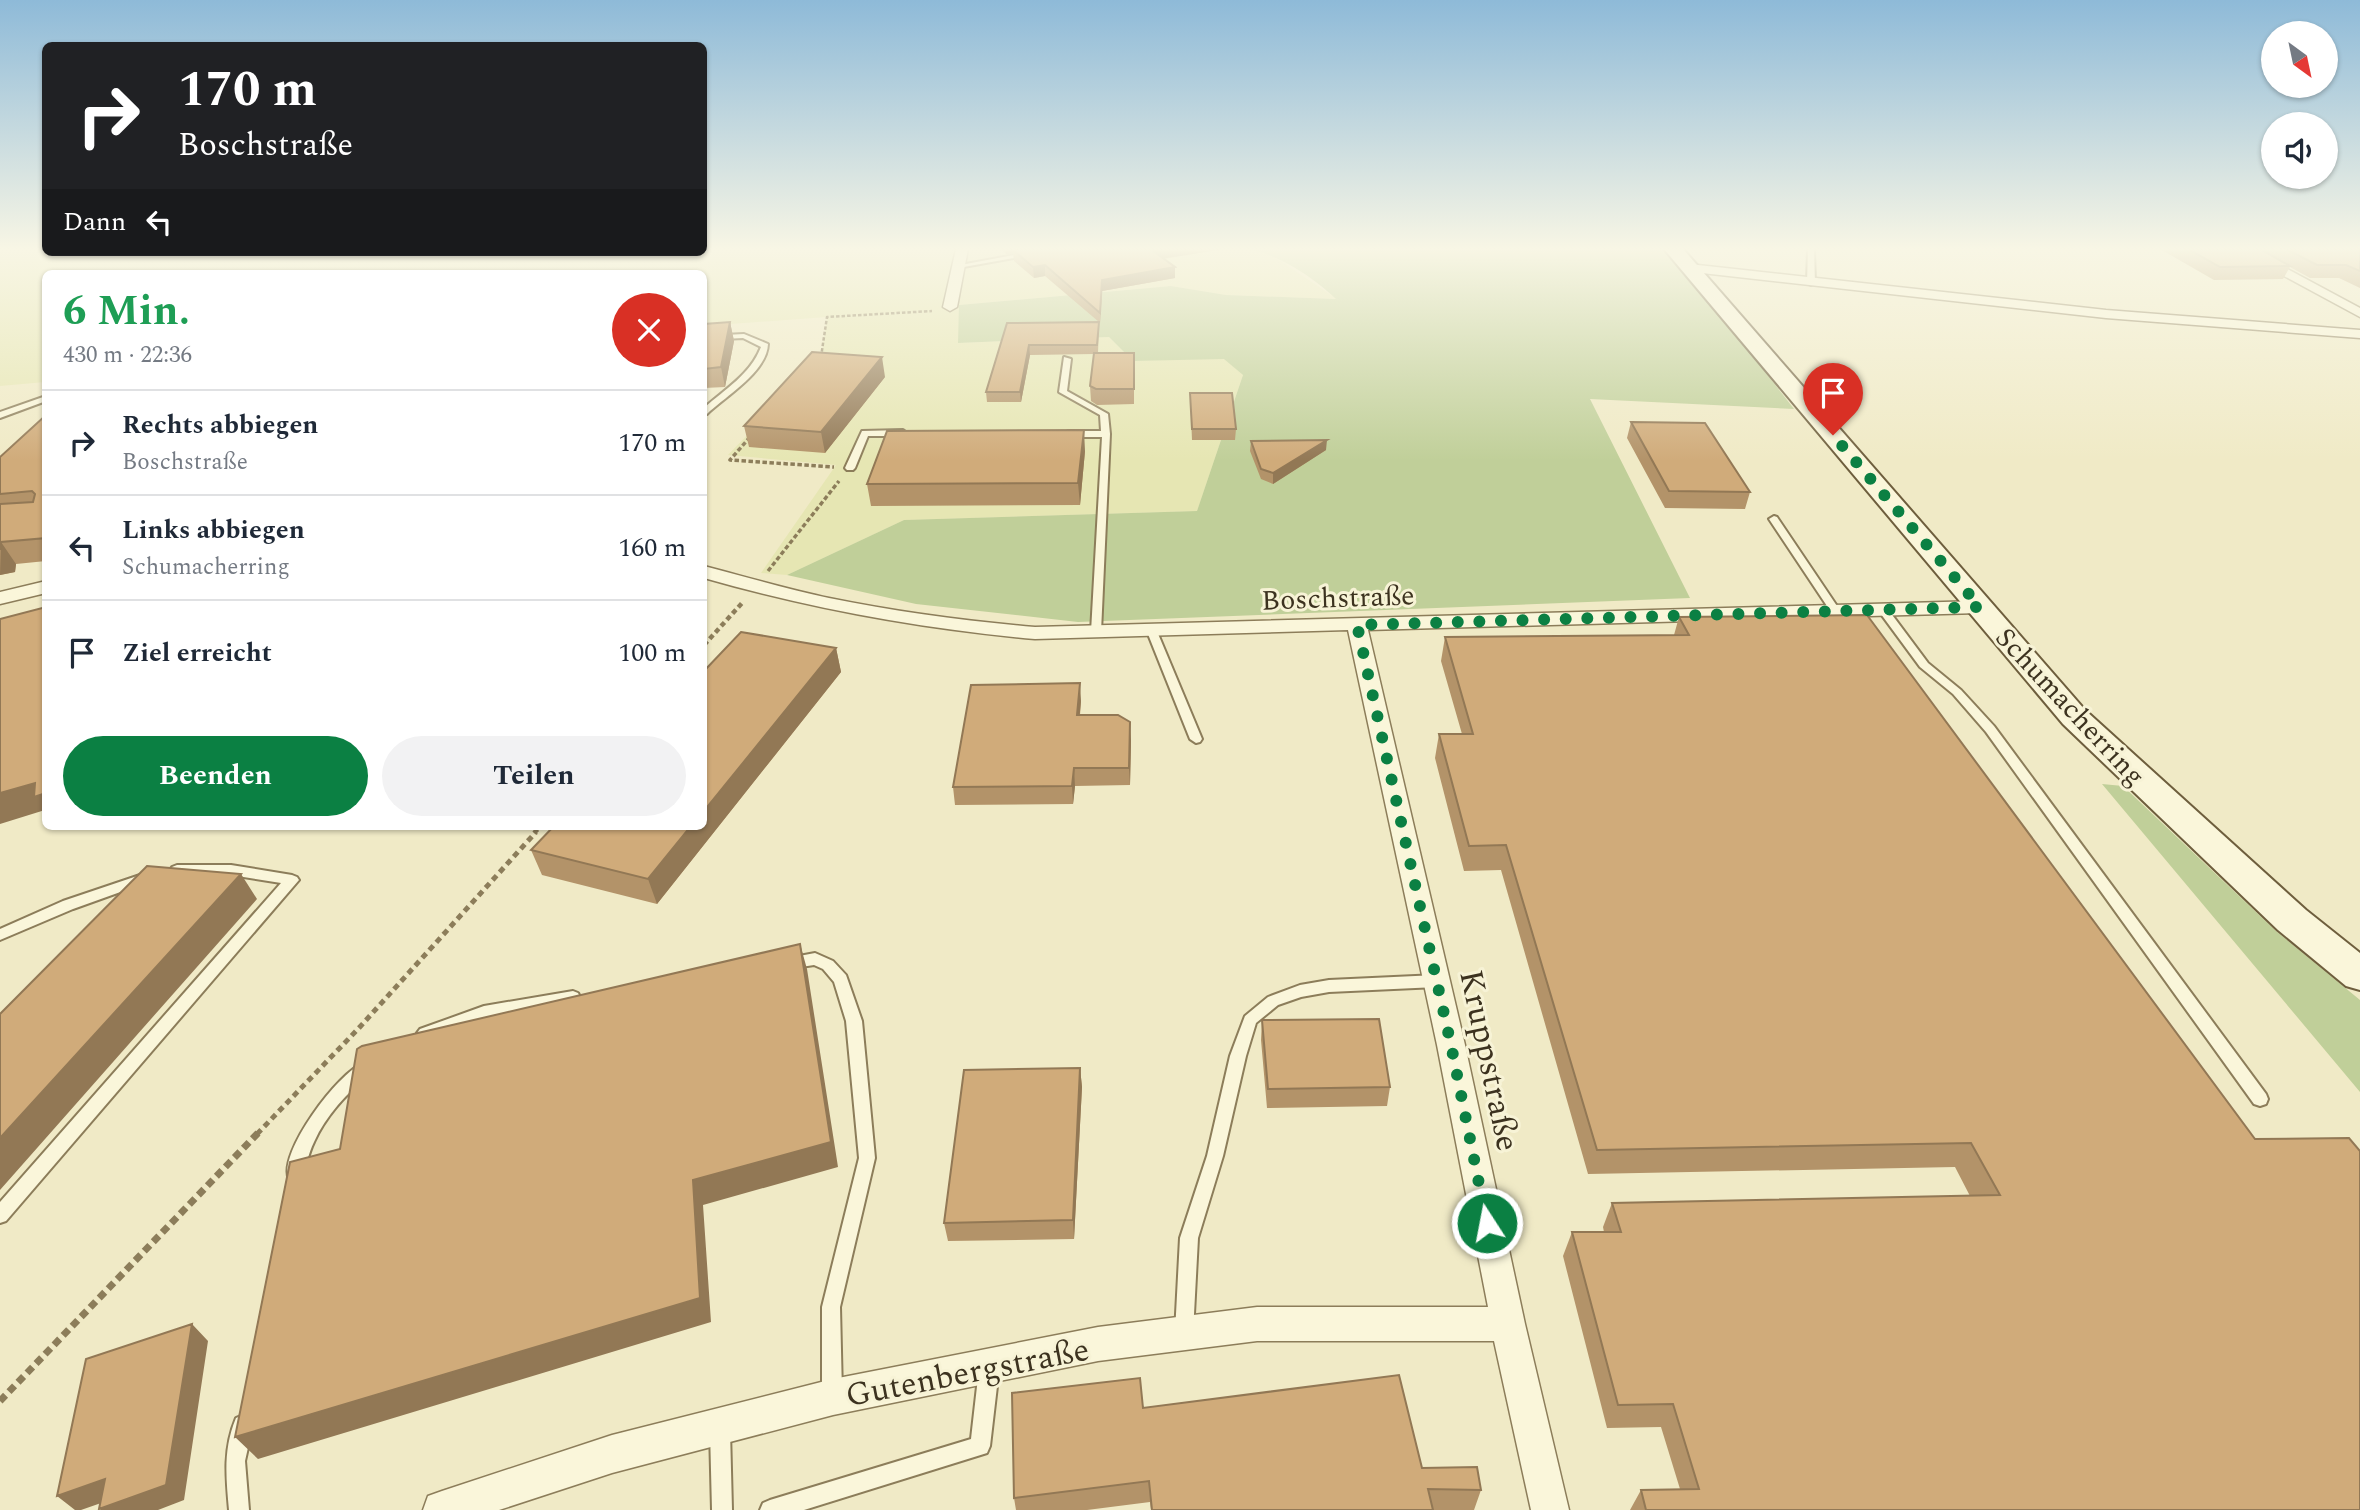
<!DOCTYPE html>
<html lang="de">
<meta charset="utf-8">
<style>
:root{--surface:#fff;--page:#f2f2f3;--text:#1f2937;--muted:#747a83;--line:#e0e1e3;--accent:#0b8043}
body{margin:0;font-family:Spectral,serif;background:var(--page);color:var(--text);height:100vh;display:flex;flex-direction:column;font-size:26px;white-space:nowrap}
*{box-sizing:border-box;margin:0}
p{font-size:23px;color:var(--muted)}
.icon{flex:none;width:38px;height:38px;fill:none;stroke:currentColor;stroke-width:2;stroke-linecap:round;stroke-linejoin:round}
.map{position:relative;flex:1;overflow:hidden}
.drawer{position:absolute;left:42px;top:270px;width:665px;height:560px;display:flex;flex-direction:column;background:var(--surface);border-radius:10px;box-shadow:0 2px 5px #0004}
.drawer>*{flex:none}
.top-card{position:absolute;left:42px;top:42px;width:665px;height:214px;border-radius:10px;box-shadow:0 2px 5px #0004;background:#202124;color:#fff;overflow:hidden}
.needle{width:46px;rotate:147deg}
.fabs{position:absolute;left:2261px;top:21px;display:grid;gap:14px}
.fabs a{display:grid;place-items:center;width:77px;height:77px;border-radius:50%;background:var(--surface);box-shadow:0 2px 5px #0004;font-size:35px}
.pin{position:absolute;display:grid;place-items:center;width:60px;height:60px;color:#fff;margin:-72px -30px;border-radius:50% 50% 50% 0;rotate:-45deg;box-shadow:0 0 7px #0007}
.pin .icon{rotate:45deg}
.me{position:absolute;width:77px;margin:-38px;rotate:349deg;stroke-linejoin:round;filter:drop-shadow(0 0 5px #0008)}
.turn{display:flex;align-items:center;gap:24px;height:147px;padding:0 21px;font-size:32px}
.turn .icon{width:91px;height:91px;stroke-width:2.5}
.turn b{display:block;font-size:49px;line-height:60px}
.then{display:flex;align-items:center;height:66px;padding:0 21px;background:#0003;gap:14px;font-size:26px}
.round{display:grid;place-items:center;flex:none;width:74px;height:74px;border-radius:37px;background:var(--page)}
.headline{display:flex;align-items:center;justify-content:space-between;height:119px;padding:0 21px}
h1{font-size:42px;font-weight:700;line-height:52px;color:#1e9e55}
.primary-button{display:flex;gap:14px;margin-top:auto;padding:14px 21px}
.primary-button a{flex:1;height:80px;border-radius:42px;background:var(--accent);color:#fff;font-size:28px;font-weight:700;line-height:80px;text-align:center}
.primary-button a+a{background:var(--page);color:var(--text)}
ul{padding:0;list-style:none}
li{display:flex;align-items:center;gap:21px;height:105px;padding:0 21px;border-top:2px solid var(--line)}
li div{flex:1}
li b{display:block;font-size:26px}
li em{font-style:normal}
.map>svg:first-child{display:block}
</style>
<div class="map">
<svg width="2360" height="1510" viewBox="0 0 2360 1510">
<rect width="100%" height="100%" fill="#f0eac6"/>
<path fill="#e6e6b3" d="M0,249H45L46,252H704V249H1243L1260,250L1282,262L1337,299L1225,295L1171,286L959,305V343L1109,337L1133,361L1224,358L1243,375L1197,511L904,520L787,575L761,573L836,465L728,455L821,359L827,317L704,326V273H46L45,382L0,386Z"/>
<path fill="#c0cf99" d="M1243,249H1661L1740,340L1794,409L1590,399L1690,598L1078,622L916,604L787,575L904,520L1197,511L1243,375L1224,359L1133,361L1109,337L958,343L959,305L1171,286L1226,295L1336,299C1313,277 1275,251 1243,249Z
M2102,784L2123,786L2276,931L2360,1000V1092Z"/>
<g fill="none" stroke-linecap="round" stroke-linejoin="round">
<g stroke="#8c7d5a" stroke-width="4">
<path id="lane" d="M1047,249H1063L958,268L955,266Z
M1808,249H1814L1815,283L1811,285L1807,283Z
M744,334L768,344C767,372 726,396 707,414H704V408C725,389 750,375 761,347L743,338L704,340V336Z
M1064,357L1071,359L1067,391L1108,414L1110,434L1101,632L1096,635L1091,632L1102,437H1068L1064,434L1068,431H1101L1100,415L1059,392Z
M46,396V401L0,418V412Z
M862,431L903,430L907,433L903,436H868L855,468L853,470H847L845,468Z
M1774,516L1777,517L1841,612L1840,614H1832L1831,612L1769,519Z
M1883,607L1887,608L1928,663L1961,690L1994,726L2266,1094L2268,1099L2266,1104L2260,1106L2254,1104L1986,732L1953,694L1920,667L1878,610Z
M1151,626L1156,629L1202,739L1200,742L1196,743L1190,739L1146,629Z
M177,865H231L292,875L297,877L299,880L6,1221L0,1223V1202L281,883L231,875L172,873L170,870L172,867Z
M146,873L151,875L153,878L151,881L73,909L0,940V929L63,901Z
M815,953L833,961L846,975L862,1021L875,1158L840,1307L842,1394L839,1401L832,1404L825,1401L822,1394V1307L859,1158L846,1021L834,982L823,969L814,965L788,969L783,967L781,963L783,959Z
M1437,975L1442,977L1444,981L1442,985L1437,987L1329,992L1301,997L1278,1005L1256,1023L1246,1056L1223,1156L1198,1238L1193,1333L1191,1339L1184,1342L1177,1339L1175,1333L1180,1238L1207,1156L1230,1056L1245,1016L1268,997L1300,985L1329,980Z
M573,991L578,993L580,997L578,1001L573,1003L485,1018L425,1039L420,1037L417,1033L420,1029L484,1006Z
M364,1063L370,1064L372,1069L370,1074C347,1093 326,1115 314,1142C308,1154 306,1168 301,1179L295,1181L289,1179C277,1154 339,1071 364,1063Z
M989,1359L996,1362L999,1369L990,1446L987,1453L804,1510H760L763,1503L770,1500L971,1439L979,1369L982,1362Z
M243,1415L250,1418L253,1425L245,1461L249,1510H229C226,1477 223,1449 236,1418Z
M720,1420L727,1423L730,1430L732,1510H712L710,1430L713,1423Z"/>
</g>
<g stroke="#8c7d5a" stroke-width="3">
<path id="street" d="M956,249H968L957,307L950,311L943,307Z
M2234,249H2250L2360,308V317Z
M1689,264L2106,310L2360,330V338L2106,318L1684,271V265Z
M704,566C746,577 787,589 829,598C897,612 966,621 1035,627L1980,601L1990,607L1980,613L1368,630L1465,1045L1525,1324L1569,1510H1531L1494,1341H1257L1098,1361L833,1415L612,1473L499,1510H423L428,1496L442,1491L612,1435L833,1379L1098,1327L1257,1307H1488L1437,1045L1348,630L1035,639C922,629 812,609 704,578Z
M46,581V593L0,604V592Z"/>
</g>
<g stroke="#6e5e3d" stroke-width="4">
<path id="secondary" d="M1664,249H1683L2085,710L2306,910L2360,953V990L2346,986L2278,930L2063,724Z"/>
</g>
<path stroke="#8c7d5a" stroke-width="2.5" stroke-dasharray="3.5 2" stroke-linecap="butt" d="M821,357L827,317L932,311"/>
<path stroke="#8c7d5a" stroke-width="3.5" stroke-dasharray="4.5 2.5" stroke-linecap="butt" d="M750,437L730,460L834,467
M768,571L839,481"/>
<path stroke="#8c7d5a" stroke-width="4.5" stroke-dasharray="5 3.5" stroke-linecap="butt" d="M704,645L743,602
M534,833L541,826"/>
<path stroke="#8c7d5a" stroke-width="5" stroke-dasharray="6 4.5" stroke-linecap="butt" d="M257,1134L358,1029L536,832"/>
<path stroke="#8c7d5a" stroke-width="7" stroke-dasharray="8 5" stroke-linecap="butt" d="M0,1401L259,1132"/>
<use href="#lane" fill="#faf6da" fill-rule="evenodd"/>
<use href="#street" fill="#faf6da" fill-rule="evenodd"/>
<use href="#secondary" fill="#faf6da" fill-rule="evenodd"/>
</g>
<path fill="#b39369" d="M1001,249H1224L1163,259L1175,267V278L1102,291L1100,323H1099L1098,353H1134V404L1097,405L1091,401L1090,386L1094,354L1030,355L1021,402H987L986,392L1007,323L1099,322L1045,276L1034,278L1014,261L1013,253L1006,254Z
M2160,249H2360V288L2339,278H2310L2290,267L2283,279L2214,280Z
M730,322L734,341L725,387L704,388V324Z
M885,377L825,453L749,447L744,426Z
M1190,393L1236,429L1235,440H1192Z
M46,415V561L16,564L15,572L0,575V457Z
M1631,422L1750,492L1745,509L1665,508L1627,438Z
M1251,441L1326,450L1273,484L1261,479L1250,451Z
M1085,451L1080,505L871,506L867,484Z
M1679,617L2360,1510H1630L1641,1490L1680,1489L1661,1427L1607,1428L1563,1256L1572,1232H1604L1603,1227L1612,1203L1970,1196L1955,1167L1588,1174L1501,870L1464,871L1435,758L1439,734H1462L1441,661L1445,637L1674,635Z
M836,648L841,672L657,904L542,875L531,850Z
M1081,701L1080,715L1131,740L1130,785L1075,786L1073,804L955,805L953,787Z
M1262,1020L1390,1087L1387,1106L1267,1108L1261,1040Z
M1080,1068L1082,1087L1074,1239L948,1241L944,1223Z
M1143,1408L1422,1468L1481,1490L1474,1510H1151L1150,1502L1087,1510H1016L1014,1498Z"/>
<path fill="#927855" d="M1006,249H1032L1013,250V253L1006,254Z
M1159,249H1224L1152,260V250Z
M1045,265V276L1034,278L1033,267Z
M1175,267V278L1102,291L1100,323V313L1102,280Z
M730,322L734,341L725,387L721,367Z
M1029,345L1030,355L1021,402L1020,392Z
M882,357L885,377L825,453L821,432Z
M1084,430L1085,451L1080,505L1078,483Z
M1327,440L1326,450L1273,484V473Z
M1,542L16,564L15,572L0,575Z
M836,648L841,672L657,904L648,879L691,826H704V811Z
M1080,683L1081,701L1078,732L1077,715Z
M1130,722L1131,740L1130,785L1129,768Z
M1074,768L1075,786L1073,804L1072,786Z
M35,783L46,793V812L45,810L0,824V793Z
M241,874L257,899L0,1190V1138Z
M800,944L807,969L838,1167L703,1205L711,1322L258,1459L235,1437L693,1180Z
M1080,1068L1082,1087L1074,1239L1073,1220Z
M192,1324L208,1341L184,1500L158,1510H101L99,1509Z
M105,1479L124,1495L81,1510H75L57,1496Z"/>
<path fill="#d0ab7a" stroke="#927855" stroke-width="2" d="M1020,249H1159L1152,250L1175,267L1102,280L1100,313L1045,265L1033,267L1013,250Z
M2188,249H2260L2290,266L2220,267Z
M2286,249H2360V271L2346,265H2317Z
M730,322L721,367L704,369V324Z
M1099,322L1097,345H1029L1020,392H986L1007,323Z
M812,352L882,357L821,432L744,426Z
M1094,353H1134V389H1096L1090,386Z
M1190,393H1232L1236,429H1192Z
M46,415V538L1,542L0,550V504L33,502L35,494L32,491L0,494V457Z
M1631,422L1705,423L1750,492L1669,491Z
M1084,430L1078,483L867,484L887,431Z
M1327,440L1273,473L1261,469L1251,441Z
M46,607V793L34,797L35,783L0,793V619Z
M1867,615L2255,1139L2349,1138L2360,1151V1510H1646L1641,1490L1699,1489L1673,1404L1618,1405L1572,1232H1621L1612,1203L2000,1195L1971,1143L1597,1150L1506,845L1469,846L1439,734H1473L1445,637L1689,635L1679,617Z
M741,632L836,648L704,811V671Z
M1080,683L1077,715H1118L1130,722L1129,768H1074L1072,786L953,787L971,685Z
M554,826H691L648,879L531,850Z
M147,866L241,874L0,1138V1014Z
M800,944L831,1142L693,1180L700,1298L235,1437L290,1162L340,1149L357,1049L362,1046Z
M1379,1019L1390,1087L1268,1089L1262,1020Z
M1080,1068L1073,1220L944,1223L964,1070Z
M192,1324L166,1485L99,1509L105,1479L57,1496L86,1359Z
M1399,1375L1422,1468L1477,1467L1481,1490L1428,1489L1433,1510H1152L1149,1481L1014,1498L1012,1393L1140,1378L1143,1408Z"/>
<linearGradient id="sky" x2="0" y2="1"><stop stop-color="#8ebad8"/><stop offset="0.54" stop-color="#f8f6e5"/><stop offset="1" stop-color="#f8f6e5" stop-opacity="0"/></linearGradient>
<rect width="2360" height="461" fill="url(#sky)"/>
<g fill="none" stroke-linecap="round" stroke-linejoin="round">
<path stroke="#0b8043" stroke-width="12" stroke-dasharray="0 21.6" d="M1487,1223L1451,1045L1357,625L1980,607L1833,435"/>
</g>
<g text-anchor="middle" stroke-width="6" stroke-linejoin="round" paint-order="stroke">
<g font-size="28" fill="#3c321f" stroke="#f7f3d6">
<text transform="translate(1338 597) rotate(-2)" y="10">Boschstraße</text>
<text transform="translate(2071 706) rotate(47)" y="10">Schumacherring</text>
</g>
<g font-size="33" fill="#3c321f" stroke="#f7f3d6">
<text transform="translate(1491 1060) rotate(78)" y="12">Kruppstraße</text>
<text transform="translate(967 1371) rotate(-11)" y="12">Gutenbergstraße</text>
</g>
</g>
</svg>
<div class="fabs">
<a><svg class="needle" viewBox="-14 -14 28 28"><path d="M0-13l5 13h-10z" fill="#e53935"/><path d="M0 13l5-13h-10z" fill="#747a83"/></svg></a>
<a><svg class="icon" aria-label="sound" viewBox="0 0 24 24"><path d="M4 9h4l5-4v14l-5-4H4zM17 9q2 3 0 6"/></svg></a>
</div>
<div class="pin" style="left:1833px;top:435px;background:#d93025"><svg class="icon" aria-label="arrive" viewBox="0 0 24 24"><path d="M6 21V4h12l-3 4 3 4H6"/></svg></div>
<svg class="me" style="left:1487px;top:1223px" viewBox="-20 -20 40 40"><circle r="17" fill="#0b8043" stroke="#fff" stroke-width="3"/><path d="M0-11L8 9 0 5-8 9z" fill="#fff"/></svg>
<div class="top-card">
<div class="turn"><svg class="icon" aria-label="right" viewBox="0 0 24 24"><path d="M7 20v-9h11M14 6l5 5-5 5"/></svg><div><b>170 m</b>Boschstraße</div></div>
<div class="then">Dann<svg class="icon" aria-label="left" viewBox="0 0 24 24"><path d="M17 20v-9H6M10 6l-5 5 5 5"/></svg></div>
</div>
<section class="drawer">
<div class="headline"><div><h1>6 Min.</h1><p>430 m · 22:36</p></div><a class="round" style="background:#d93025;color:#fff"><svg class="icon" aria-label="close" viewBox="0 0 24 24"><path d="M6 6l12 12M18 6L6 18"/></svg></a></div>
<ul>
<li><svg class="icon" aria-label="right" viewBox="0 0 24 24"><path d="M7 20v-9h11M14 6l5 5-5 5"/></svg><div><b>Rechts abbiegen</b><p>Boschstraße</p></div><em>170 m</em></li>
<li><svg class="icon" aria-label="left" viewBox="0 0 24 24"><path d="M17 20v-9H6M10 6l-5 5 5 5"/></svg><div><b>Links abbiegen</b><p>Schumacherring</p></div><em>160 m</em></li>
<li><svg class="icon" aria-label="arrive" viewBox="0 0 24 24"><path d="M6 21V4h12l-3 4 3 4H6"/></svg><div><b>Ziel erreicht</b></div><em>100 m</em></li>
</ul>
<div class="primary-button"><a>Beenden</a><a>Teilen</a></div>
</section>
</div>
